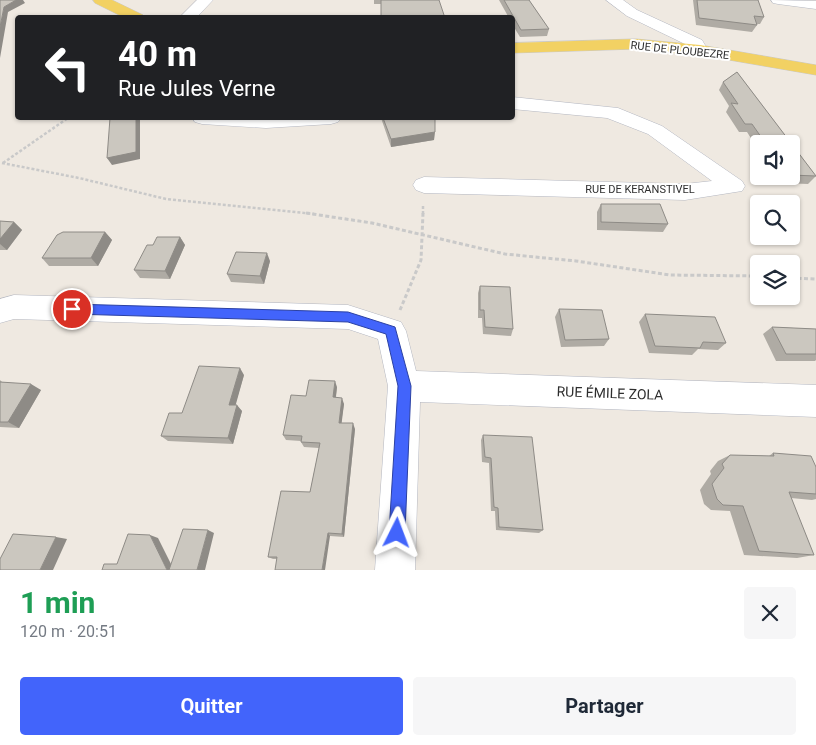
<!DOCTYPE html>
<html lang="fr">
<meta charset="utf-8">
<style>
:root{--surface:#fff;--page:#f6f6f7;--text:#1f2937;--muted:#747a83;--accent:#4264fb}
body{margin:0;font-family:Roboto,sans-serif;background:var(--page);color:var(--text);height:100vh;display:flex;flex-direction:column;font-size:19px;white-space:nowrap}
*{box-sizing:border-box;margin:0}
p{font-size:16px;color:var(--muted)}
.icon{flex:none;width:28px;height:28px;fill:none;stroke:currentColor;stroke-width:2;stroke-linecap:round;stroke-linejoin:round}
.map{position:relative;height:570px;overflow:hidden}
.drawer{display:flex;flex-direction:column;background:var(--surface);flex:1}
.drawer>*{flex:none}
.banner{position:absolute;left:15px;top:15px;width:500px;height:105px;border-radius:5px;box-shadow:0 1px 4px #0004;background:#202124;color:#fff;overflow:hidden}
.buttons{position:absolute;left:750px;top:135px;display:grid;gap:10px}
.buttons a{display:grid;place-items:center;width:50px;height:50px;border-radius:5px;background:var(--surface);box-shadow:0 1px 4px #0004;font-size:25px}
.pin{position:absolute;display:grid;place-items:center;width:42px;height:42px;color:#fff;margin:-21px;border:2px solid #fff;border-radius:50%;box-shadow:0 1px 5px #0007}
.me{position:absolute;width:55px;margin:-28px;rotate:3deg;stroke-linejoin:round;filter:drop-shadow(0 0 4px #0008)}
.turn{display:flex;align-items:center;gap:18px;height:105px;padding:0 20px;font-size:22px}
.turn .icon{width:65px;height:65px;stroke-width:2.5}
.turn b{display:block;font-size:35px;line-height:42px}
.round{display:grid;place-items:center;flex:none;width:52px;height:52px;border-radius:5px;background:var(--page)}
.summary{display:flex;align-items:center;justify-content:space-between;height:85px;padding:0 20px}
h1{font-size:30px;font-weight:700;line-height:38px;color:#1e9e55}
.action{display:flex;gap:10px;margin-top:auto;padding:10px 20px}
.action a{flex:1;height:58px;border-radius:5px;background:var(--accent);color:#fff;font-size:20px;font-weight:700;line-height:58px;text-align:center}
.action a+a{background:var(--page);color:var(--text)}
.map>svg:first-child{display:block}
</style>
<div class="map">
<svg width="816" height="570" viewBox="0 0 816 570">
<rect width="100%" height="100%" fill="#efe9e1"/>
<g fill="none" stroke-linecap="round" stroke-linejoin="round">
<g stroke="#b4b7c1" stroke-width="1">
<path id="minor" d="M197,0H213L196,18H179Z
M606,0H623L637,10L702,40L708,50L706,54H694L689,46L627,16Z
M771,0L816,1V9L778,4L773,3Z
M512,97L618,108L662,126L742,181L745,186L742,191L685,200L424,193L416,190L413,185L416,180L424,177L685,184L712,181L648,134L607,118L512,109Z
M192,118H341L338,122L331,124L266,128L202,124L195,122Z
M14,295L348,305L401,322L406,331L416,371L816,385V417L420,402L415,570H375L388,386L378,339L348,329L14,319L0,323V299Z"/>
</g>
<g stroke="#c9c9c9" stroke-width="1">
<path id="major" d="M93,0H112L143,15L145,18H125L95,3Z
M636,39L700,45L816,65V75L700,55L636,49L512,53V43Z"/>
</g>
<path stroke="#c9c9c9" stroke-width="2.5" stroke-dasharray="3 2" stroke-linecap="butt" d="M2,163L79,178L166,199L314,214
M3,163L68,118
M423,214V205"/>
<path stroke="#c9c9c9" stroke-width="3" stroke-dasharray="4 2.5" stroke-linecap="butt" d="M306,213L372,223L505,254L576,261L670,275L759,276
M791,278L816,279
M400,310L421,260L423,213"/>
<use href="#minor" fill="#fff" fill-rule="evenodd"/>
<use href="#major" fill="#f2d163" fill-rule="evenodd"/>
</g>
<path fill="#afaba4" d="M374,0H439L381,4H374Z
M499,0H529L549,29L547,36L520,37L512,24V18H509Z
M693,0H758L764,17L760,24H756L757,25L752,32L696,25Z
M737,72L816,176L808,184L781,183L776,176H791V144H759V151L747,132H739L726,112L729,106L719,90L723,82Z
M381,118H435L434,140L391,147Z
M601,204L668,224L663,232L597,230V212Z
M0,221L14,222L22,230L7,250H0Z
M105,232L112,240L98,266H49L42,258Z
M180,237L185,245L170,279L140,278L134,270L153,245Z
M270,261L264,284L231,282L227,274Z
M480,286L513,329L511,336L483,334L482,318H478V293Z
M559,309L609,339L604,346L561,347L555,317Z
M645,314L726,343L718,350L698,349L692,355L649,353L639,322Z
M772,327L816,329V360L815,361H776L763,334Z
M244,375L235,405L242,411L233,444L168,441L161,436L182,413Z
M0,380L2,382L41,390L19,428L0,427Z
M337,387L336,397L344,404L341,423L355,429L344,537L330,536L277,559H273L268,557L310,492L319,448L304,447L301,442V441L286,440L283,435L306,396Z
M483,435L543,530L539,533L496,530L495,511H491L489,463L482,462L481,440Z
M773,453L816,467V499L812,500L791,498L814,555L797,558L744,555L730,511L711,510L704,504L700,490L711,474L710,471L718,461L730,455L769,456Z"/>
<path fill="#8e8b86" d="M16,0H23L25,3L8,12L0,58V27L4,7Z
M136,118H140V159L112,165L107,158Z
M435,132L434,140L391,147V139Z
M14,222L22,230L7,250L0,244V239Z
M105,232L112,240L98,266L91,258Z
M180,237L185,245L170,279L165,271Z
M267,253L270,261L264,284L260,276Z
M240,368L244,375L234,411L229,405Z
M335,381L337,387L335,403L333,397Z
M31,384L41,390L19,428L8,422Z
M342,398L344,404L341,428L339,423Z
M237,405L242,411L233,444L228,438Z
M353,423L355,429L344,537L342,534Z
M208,530L214,533L205,570H197Z
M328,533L330,536L325,570H322Z
M150,535L158,538L174,570H167Z
M56,537L67,539L53,570H40Z"/>
<path fill="#cbc7bf" stroke="#8e8b86" d="M0,0H16L4,7L0,27Z
M381,0H439L445,18H381Z
M504,0H529L549,29L521,30Z
M697,0H758L764,17L754,16L757,25L699,18Z
M737,72L816,176L791,175V144H766L752,124H745L731,103L738,104L723,82Z
M110,118H136V152L107,158Z
M383,118H435V132L391,139Z
M601,204H660L668,224L601,222Z
M0,221L14,222L0,239Z
M63,232H105L91,258H42L57,235Z
M157,237H180L165,271L134,270L147,245H153Z
M236,252L267,253L260,276L227,274Z
M480,286L510,287L513,329L485,327L484,310H480Z
M559,309L602,310L609,339L565,340Z
M645,314L715,317L726,343L703,342L700,348L655,346Z
M772,327L816,329V354H786Z
M199,366L240,368L229,405H237L228,438L161,436L169,413H182Z
M309,380L335,381L333,397L342,398L339,423H353L342,534L328,533L322,570H275L277,557H268L281,491L310,492L320,443L301,442L302,436L283,435L291,395L306,396Z
M0,382L31,384L8,422H0Z
M483,435L532,437L543,530L499,527L498,508L494,507L491,458L485,457Z
M773,453L811,456L816,467V494L789,492L814,555L759,551L743,506L723,505L717,499L712,484L724,468L722,464L730,455L774,456Z
M183,529L208,530L197,570H169Z
M13,534L56,537L40,570H0V559Z
M128,534L150,535L167,570H102L104,564H117Z"/>
<path fill="#4264fb" stroke="#2b41a3" d="M72,304L348,312L395,327L411,386L405,533L402,539L397,541L391,539L389,533L398,386L386,334L348,322L72,314L68,313L66,309L68,306Z"/>
<g text-anchor="middle" stroke-width="4" stroke-linejoin="round" paint-order="stroke">
<g font-size="11" fill="#2e2e2e" stroke="#fff">
<text transform="translate(680 50) rotate(6)" y="4">RUE DE PLOUBEZRE</text>
<text x="640" y="193">RUE DE KERANSTIVEL</text>
</g>
<g font-size="14" fill="#2e2e2e" stroke="#fff">
<text transform="translate(610 393) rotate(2)" y="5">RUE ÉMILE ZOLA</text>
</g>
</g>
</svg>
<div class="buttons">
<a><svg class="icon" aria-label="sound" viewBox="0 0 24 24"><path d="M4 9h4l5-4v14l-5-4H4zM17 9q2 3 0 6"/></svg></a>
<a><svg class="icon" aria-label="search" viewBox="0 0 24 24"><circle cx="10" cy="10" r="6"/><path d="M15 15l6 6"/></svg></a>
<a><svg class="icon" aria-label="layers" viewBox="0 0 24 24"><path d="M12 4l9 5-9 5-9-5zM3 14l9 5 9-5"/></svg></a>
</div>
<div class="pin" style="left:72px;top:309px;background:#d93025"><svg class="icon" aria-label="arrive" viewBox="0 0 24 24"><path d="M6 21V4h12l-3 4 3 4H6"/></svg></div>
<svg class="me" style="left:397px;top:533px" viewBox="-20 -20 40 40"><path d="M0-17L14 15 0 8-14 15z" fill="#4264fb" stroke="#fff" stroke-width="4"/></svg>
<div class="banner">
<div class="turn"><svg class="icon" aria-label="left" viewBox="0 0 24 24"><path d="M17 20v-9H6M10 6l-5 5 5 5"/></svg><div><b>40 m</b>Rue Jules Verne</div></div>
</div>
</div>
<section class="drawer">
<div class="summary"><div><h1>1 min</h1><p>120 m · 20:51</p></div><a class="round"><svg class="icon" aria-label="close" viewBox="0 0 24 24"><path d="M6 6l12 12M18 6L6 18"/></svg></a></div>
<div class="action"><a>Quitter</a><a>Partager</a></div>
</section>
